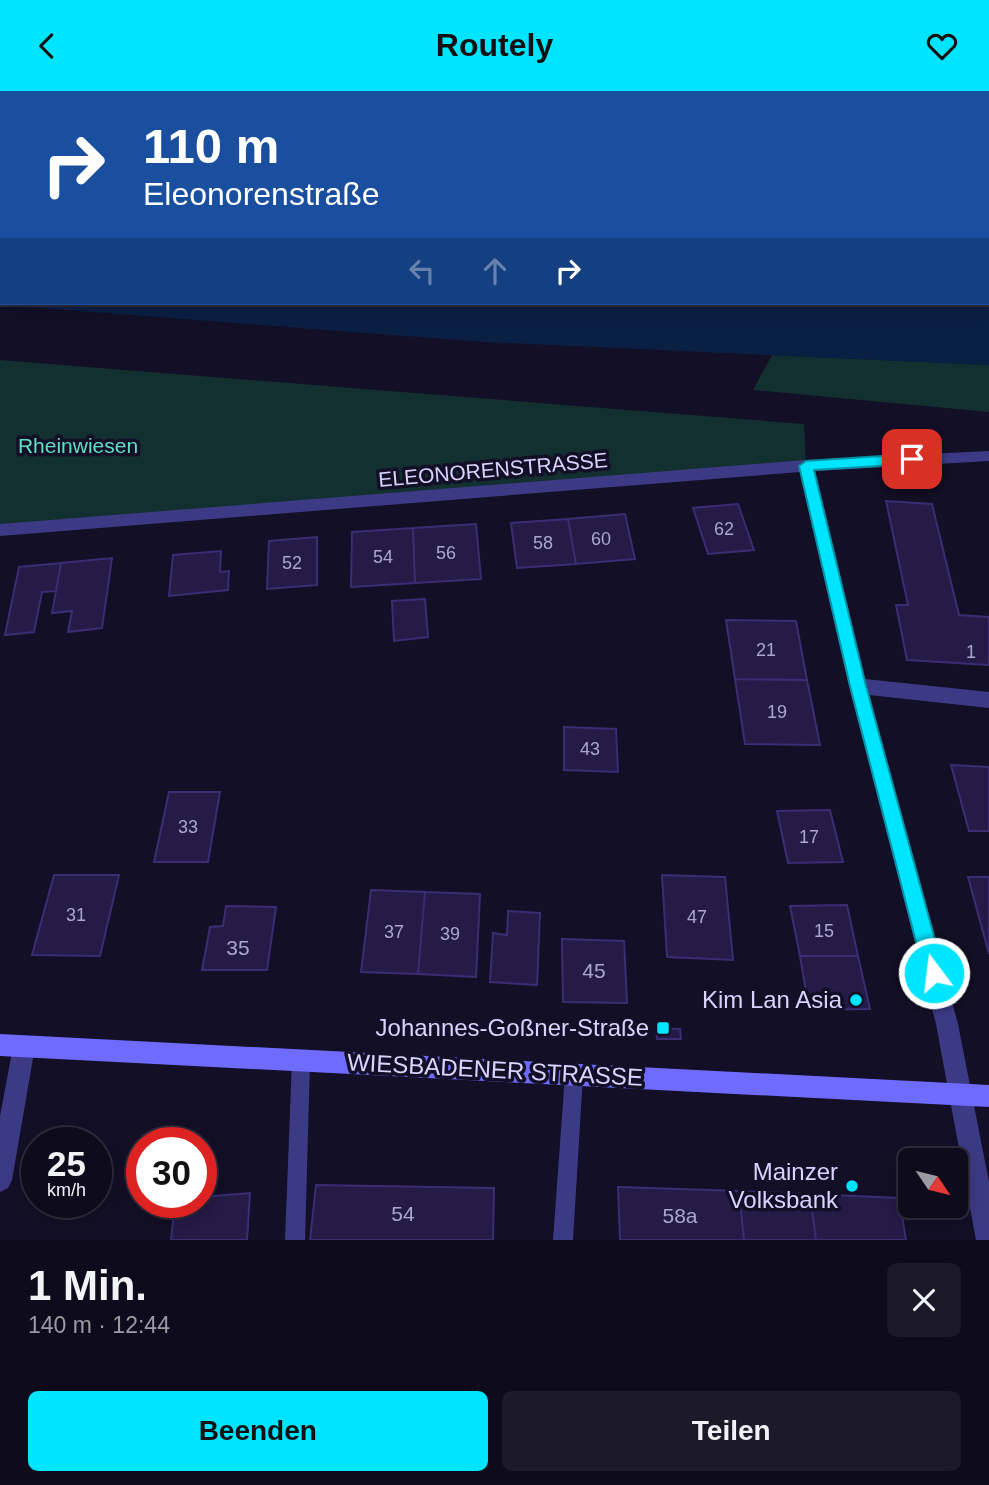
<!DOCTYPE html>
<html lang="de">
<meta charset="utf-8">
<style>
:root{--surface:#0e0b1c;--page:#1c1929;--text:#f1f3f6;--muted:#9b9ba3;--line:#2e2b3b;--accent:#00e5ff}
body{margin:0;font-family:Helvetica,sans-serif;background:var(--page);color:var(--text);height:100vh;display:flex;flex-direction:column;font-size:26px;white-space:nowrap}
*{box-sizing:border-box;margin:0}
p{font-size:23px;color:var(--muted)}
.icon{flex:none;width:38px;height:38px;fill:none;stroke:currentColor;stroke-width:2;stroke-linecap:round;stroke-linejoin:round}
.map{position:relative;height:1149px;overflow:hidden}
.sheet{display:flex;flex-direction:column;background:var(--surface);flex:1}
.sheet>*{flex:none}
.top-card{position:absolute;left:0px;top:0px;width:990px;height:214px;box-shadow:0 4px 18px #0003,0 0 0 2px var(--line);background:#1a4fa0;color:#fff;overflow:hidden}
.needle{width:46px;rotate:125deg}
.tools{position:absolute;left:898px;top:1057px;display:grid;gap:14px}
.tools a{display:grid;place-items:center;width:70px;height:70px;border-radius:10px;background:var(--surface);box-shadow:0 4px 18px #0003,0 0 0 2px var(--line);font-size:35px}
.speed{position:absolute;left:21px;top:1036px;display:flex;gap:14px;font-size:35px;font-weight:700;text-align:center}
.speed>*{display:grid;place-content:center;width:91px;height:91px;border-radius:50%;background:var(--surface);box-shadow:0 4px 18px #0003,0 0 0 2px var(--line);line-height:1}
.speed small{font-size:18px;font-weight:400}
.speed .limit{border:10px solid #d22;background:#fff;color:#111}
.pin{position:absolute;display:grid;place-items:center;width:60px;height:60px;color:#fff;margin:-30px;border-radius:14px;box-shadow:0 4px 10px #0006}
.me{position:absolute;width:77px;margin:-38px;rotate:345deg;stroke-linejoin:round;filter:drop-shadow(0 0 5px #0008)}
.turn{display:flex;align-items:center;gap:24px;height:147px;padding:0 28px;font-size:32px}
.turn .icon{width:91px;height:91px;stroke-width:2.5}
.turn b{display:block;font-size:49px;line-height:60px}
.lanes{display:flex;align-items:center;height:66px;padding:0 28px;background:#0003;justify-content:center;gap:35px;direction:ltr}
.lanes .off{opacity:.35}
.round{display:grid;place-items:center;flex:none;width:74px;height:74px;border-radius:10px;background:var(--page)}
.overview{display:flex;align-items:center;justify-content:space-between;height:119px;padding:0 28px}
h1{font-size:42px;font-weight:700;line-height:52px}
.primary-button{display:flex;gap:14px;margin-top:auto;padding:14px 28px}
.primary-button a{flex:1;height:80px;border-radius:10px;background:var(--accent);color:#111;font-size:28px;font-weight:700;line-height:80px;text-align:center}
.primary-button a+a{background:var(--page);color:var(--text)}
header{display:flex;justify-content:space-between;align-items:center;height:91px;padding:0 28px;background:var(--accent);color:#111;font-size:32px;font-weight:700}
.map>svg:first-child{display:block}
</style>
<header><svg class="icon" aria-label="back" viewBox="0 0 24 24"><path d="M15 5l-7 7 7 7"/></svg>Routely<svg class="icon" aria-label="heart" viewBox="0 0 24 24"><path d="M12 20l-8-8c-3-5 5-10 8-4 3-6 11-1 8 4z"/></svg></header>
<div class="map">
<svg width="989" height="1149" viewBox="0 0 989 1149">
<rect width="100%" height="100%" fill="#130f26"/>
<path fill="#12302f" d="M772,264L989,274V321L753,299Z
M0,269L804,333L806,375L0,439Z"/>
<path fill="#0a1f44" fill-rule="evenodd" d="M0,0H989V274L485,251L0,214ZM2,2H989V212H2Z"/>
<path fill="#241b47" stroke="#3b2d73" stroke-width="2" d="M886,410L932,413L959,524L989,526V574L907,569L896,514H908Z
M738,413L754,459L708,463L693,417Z
M625,423L635,468L576,473L568,428Z
M568,428L576,473L517,477L511,432Z
M476,433L481,488L415,492L413,437Z
M413,437L415,492L351,496L352,441Z
M317,446V494L267,498L269,450Z
M221,460L220,481L229,480L228,499L169,505L173,464Z
M112,467L102,537L68,541L72,520L52,522L61,472Z
M61,472L56,500L42,501L34,541L5,544L19,476Z
M425,508L428,546L394,550L392,510Z
M726,529L796,530L807,589L735,588Z
M735,588L807,589L820,654L745,653Z
M564,636L616,638L618,681L564,679Z
M951,674L989,676V740H969Z
M169,701H220L208,771H154Z
M830,719L843,771L788,772L777,720Z
M54,784H119L100,865L32,864Z
M662,784L725,786L733,869L667,866Z
M968,786H989V863Z
M371,799L425,801L418,883L361,881Z
M425,801L480,803L476,886L418,883Z
M847,814L858,865H800L790,815Z
M226,815L276,816L267,879H202L210,836L223,835Z
M508,820L540,822L537,894L490,891L493,842L507,844Z
M562,848L624,850L627,912L563,911Z
M800,865H858L870,918L809,919Z
M656,937L680,938L681,948H657Z
M316,1094L494,1097L493,1149H310Z
M618,1096L739,1100L744,1149H620Z
M739,1100L810,1103L816,1149H744Z
M250,1102L247,1149H171L175,1111H201V1106Z
M810,1103L899,1107L906,1149H816Z"/>
<g fill="none" stroke-linecap="round" stroke-linejoin="round">
<path fill="#3d3a85" fill-rule="evenodd" d="M301,961L307,964L310,970L305,1149H285L292,970L295,964Z
M574,975L580,978L583,984L573,1149H553L565,984L568,978Z"/>
<path fill="#3d3a85" fill-rule="evenodd" d="M989,360V370L815,380L865,588L989,601V617L869,604L958,933L989,1091V1149H976L936,933L849,595L800,381L0,445V433L806,369Z
M24,945L32,948L35,956L12,1089L8,1097L0,1101V1025L13,956L16,948Z"/>
<path fill="#6f6bff" fill-rule="evenodd" d="M0,943L989,994V1016L0,965Z"/>
</g>
<path fill="#00e5ff" stroke="#0095a6" stroke-width="2" d="M912,363L919,368L912,373L814,379L866,595L944,882L941,889L934,892L927,889L924,882L850,595L799,375L806,370Z"/>
<g fill="#00e5ff" stroke="#130f26" stroke-width="2.5">
<circle cx="856" cy="909" r="7"/>
<rect x="656" y="930" width="14" height="14" rx="3.5"/>
<circle cx="852" cy="1095" r="7"/>
</g>
<g text-anchor="middle" stroke-width="7" stroke-linejoin="round" paint-order="stroke">
<g font-size="18" fill="#aca6d1">
<text x="724" y="444">62</text>
<text x="601" y="454">60</text>
<text x="543" y="458">58</text>
<text x="446" y="468">56</text>
<text x="383" y="472">54</text>
<text x="292" y="478">52</text>
<text x="766" y="565">21</text>
<text x="971" y="567">1</text>
<text x="777" y="627">19</text>
<text x="590" y="664">43</text>
<text x="188" y="742">33</text>
<text x="809" y="752">17</text>
<text x="76" y="830">31</text>
<text x="697" y="832">47</text>
<text x="824" y="846">15</text>
<text x="394" y="847">37</text>
<text x="450" y="849">39</text>
</g>
<g font-size="21" fill="#5fe0c0" stroke="#130f26">
<text x="78" y="362">Rheinwiesen</text>
</g>
<g font-size="21" fill="#d9d4ff" stroke="#130f26">
<text transform="translate(493 379) rotate(-5)" y="7">ELEONORENSTRASSE</text>
</g>
<g font-size="21" fill="#aca6d1">
<text x="238" y="864">35</text>
<text x="594" y="887">45</text>
<text x="403" y="1130">54</text>
<text x="680" y="1132">58a</text>
</g>
<g font-size="24" fill="#d9d4ff" stroke="#130f26" text-anchor="end">
<text x="842" y="917">Kim Lan Asia</text>
<text x="649" y="945">Johannes-Goßner-Straße</text>
<text x="838" y="1089">Mainzer<tspan x="838" dy="28">Volksbank</tspan></text>
</g>
<g font-size="24" fill="#d9d4ff" stroke="#130f26">
<text transform="translate(495 979) rotate(3)" y="8">WIESBADENER STRASSE</text>
</g>
</g>
</svg>
<div class="tools">
<a><svg class="needle" viewBox="-14 -14 28 28"><path d="M0-13l5 13h-10z" fill="#e53935"/><path d="M0 13l5-13h-10z" fill="#9b9ba3"/></svg></a>
</div>
<div class="speed"><div>25<small>km/h</small></div><div class="limit">30</div></div>
<div class="pin" style="left:912px;top:368px;background:#d93025"><svg class="icon" aria-label="arrive" viewBox="0 0 24 24"><path d="M6 21V4h12l-3 4 3 4H6"/></svg></div>
<svg class="me" style="left:934px;top:882px" viewBox="-20 -20 40 40"><circle r="17" fill="#00e5ff" stroke="#fff" stroke-width="3"/><path d="M0-11L8 9 0 5-8 9z" fill="#fff"/></svg>
<div class="top-card">
<div class="turn"><svg class="icon" aria-label="right" viewBox="0 0 24 24"><path d="M7 20v-9h11M14 6l5 5-5 5"/></svg><div><b>110 m</b>Eleonorenstraße</div></div>
<div class="lanes"><svg class="icon off" aria-label="left" viewBox="0 0 24 24"><path d="M17 20v-9H6M10 6l-5 5 5 5"/></svg><svg class="icon off" aria-label="ahead" viewBox="0 0 24 24"><path d="M12 20V5M6 11l6-6 6 6"/></svg><svg class="icon" aria-label="right" viewBox="0 0 24 24"><path d="M7 20v-9h11M14 6l5 5-5 5"/></svg></div>
</div>
</div>
<section class="sheet">
<div class="overview"><div><h1>1 Min.</h1><p>140 m · 12:44</p></div><a class="round"><svg class="icon" aria-label="close" viewBox="0 0 24 24"><path d="M6 6l12 12M18 6L6 18"/></svg></a></div>
<div class="primary-button"><a>Beenden</a><a>Teilen</a></div>
</section>
